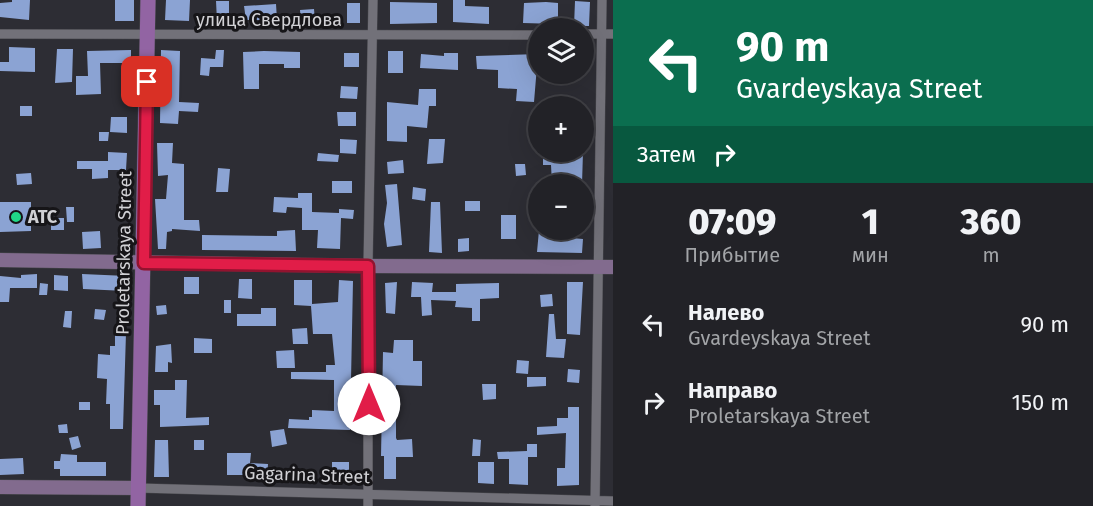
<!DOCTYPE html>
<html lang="ru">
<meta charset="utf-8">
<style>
:root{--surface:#222227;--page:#2e2f33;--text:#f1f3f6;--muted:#a2a4a7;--line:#3f3f44}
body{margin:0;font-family:"Fira Sans",sans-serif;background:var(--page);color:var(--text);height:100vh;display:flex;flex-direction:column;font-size:22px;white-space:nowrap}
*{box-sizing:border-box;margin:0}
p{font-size:20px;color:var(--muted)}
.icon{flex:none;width:33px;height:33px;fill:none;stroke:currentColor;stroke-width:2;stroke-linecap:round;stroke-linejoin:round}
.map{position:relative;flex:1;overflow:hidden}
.side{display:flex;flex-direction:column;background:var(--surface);width:480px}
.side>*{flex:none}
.top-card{background:#0b6e4f;color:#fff;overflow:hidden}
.controls{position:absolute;left:528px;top:18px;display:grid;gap:12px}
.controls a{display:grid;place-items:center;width:66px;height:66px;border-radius:50%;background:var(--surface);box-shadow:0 6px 24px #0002,0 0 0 2px var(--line);font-size:30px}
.pin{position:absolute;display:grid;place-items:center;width:51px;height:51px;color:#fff;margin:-26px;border-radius:12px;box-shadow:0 3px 9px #0006}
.me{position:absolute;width:66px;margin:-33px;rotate:0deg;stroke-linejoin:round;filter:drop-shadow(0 0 4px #0008)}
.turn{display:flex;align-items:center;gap:21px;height:126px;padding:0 24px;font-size:27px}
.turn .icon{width:78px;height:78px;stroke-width:2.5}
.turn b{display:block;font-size:42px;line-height:51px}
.then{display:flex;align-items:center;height:57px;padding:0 24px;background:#0003;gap:12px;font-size:22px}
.eta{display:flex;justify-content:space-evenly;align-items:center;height:102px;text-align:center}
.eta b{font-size:36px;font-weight:800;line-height:42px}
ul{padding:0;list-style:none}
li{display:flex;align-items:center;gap:18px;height:78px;padding:0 24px}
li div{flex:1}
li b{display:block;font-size:22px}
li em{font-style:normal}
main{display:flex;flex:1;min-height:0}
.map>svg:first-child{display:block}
</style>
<main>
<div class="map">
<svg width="613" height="506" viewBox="0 0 613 506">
<rect width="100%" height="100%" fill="#2d2d34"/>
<path fill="#8ba3d3" d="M12,0H30L29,20L0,17V3L12,2Z
M115,0H134V21H115Z
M166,0H190L189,21L165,20Z
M453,0H465V6L489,7V24L453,22Z
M216,1H229V21H217Z
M575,1L590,2L589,26H574Z
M390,2L437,3V23L390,24Z
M546,2L558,3V24L523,23L524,3Z
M347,3H360V23H347Z
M276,4L277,20H246L244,6Z
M314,9L315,21L301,22L300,10Z
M9,47L35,48V72L0,71V62H9Z
M57,49H73L72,82L55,83Z
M131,50V63H100L101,94L76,95V76H88L87,51Z
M161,50L180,51L179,102L199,103L198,112L179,111L178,124L160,123Z
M216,50H224L223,67H210L209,76L200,75L201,58L215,59Z
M264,51L300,52V68H284V64H259V89H244L243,52Z
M388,51H403V73H388Z
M344,53H359V67H344Z
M444,53H458V70L420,68L421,54L444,56Z
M538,54L534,102L516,101L517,89L498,88V70L477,69L476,56Z
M341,86L358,87L357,99L340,98Z
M419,89H436V106H429L427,128L407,126V142L387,141V102L418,105Z
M20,106H32V116H20Z
M337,112H356V126H338Z
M111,117H127V133L110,132Z
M99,132H109L108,141H99Z
M340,139L357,140L356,154L340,153Z
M429,139H445L443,163L427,164Z
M157,143H173L172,163L184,164V220H199L200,231L172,229V231L167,232L166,249H158L155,199H166L168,175L158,176Z
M108,152L127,153L126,170H108V178L92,179V169H77V161H108Z
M562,152H583L582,184H552L551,165H543V158L562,157Z
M318,153L339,155L338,162L317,161Z
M403,160L404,173L388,174L387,162Z
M515,164H525L526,175L516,176Z
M218,168L230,169L228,192H216Z
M31,173L32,184L17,185L16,174Z
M332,181H352V193H332Z
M397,184L402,245L387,247L384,224L387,203L385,185Z
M413,187L426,189L425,201L412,199Z
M298,193H312V212L339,213V209L354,210L353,219L341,218L340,249L317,248L318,230H302V208L287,207L286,213L273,212L274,197L298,198Z
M465,201H480V211H465Z
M0,202H31V231L0,232Z
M431,202H440L442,253L429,252Z
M66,207H74V222H67Z
M501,215H516V239H501Z
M51,218H64V230H51Z
M295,230L296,251L202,250V235L277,236V231Z
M539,230H549L548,236L583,239L582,253L537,252Z
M100,231L101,248L83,249L82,232Z
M469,238V251L458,252V239Z
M37,274V288H10L9,302H0V276L21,278V275Z
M82,274L127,276L126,291L83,289Z
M54,275L68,276V291L54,290Z
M184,277H199V294H184Z
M239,279H252V299L238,298Z
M294,280H312V304L338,302L339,280L353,281L350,430L288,428L289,419L309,420V417H312V410L334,411V380L291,379V372H326V365H335L332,334H313L311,306L294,305Z
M397,282L395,314L386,313L385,283Z
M412,282L433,283L432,292H456V284L499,283V298L480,299V321H472V308L455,307L456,301L431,300L432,315L422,316L421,297H411Z
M567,282H583L580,335L567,334Z
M40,283L48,284L47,295H39Z
M552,294L553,306L541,307L540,295Z
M224,300H231V313H224Z
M166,305L167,314L157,315L156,306Z
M261,308H276V326H237V314H261Z
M95,309L106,310L104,320L94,319Z
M65,311H72L71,328L63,327Z
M549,314H554L556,339H566L564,358L546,357Z
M307,328L308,344H293L292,329Z
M115,333H126L123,429H110V404H106L107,379L97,378L98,354L110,355V346H115Z
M194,338L212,339V353H194Z
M394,340H413V361H422V386L396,385V438L397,440L412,439L413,457H396V479H384V456H381L383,352L393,353Z
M171,344L172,363L168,362V372H155L156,346Z
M294,350L295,368H277L276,351Z
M517,360L529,361L528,374L516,373Z
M568,369L580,370L579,383L567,382Z
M527,377H546V386L527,387Z
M175,380H187L186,418L209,417V425L160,427V405H154V390H175Z
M482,384H496V399L483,400Z
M79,402H90V410H79Z
M568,407H579V485L557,486V468H565L566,433L537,435V427L557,426V418H568Z
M67,424L68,433H59L58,425Z
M284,429L287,444L272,447L270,431Z
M78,436L81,447L72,450L69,438Z
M473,439L481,440L480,456H472Z
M155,440H168L169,477H154Z
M194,440H204V450H194Z
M527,444H537V457H528V485L509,484V459H498L497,452L527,451Z
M227,453H251L250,463L268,464L267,479H255V475H227Z
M61,454L77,455V462H106V476H60V469H54V461H60Z
M23,458L24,474L0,475V459Z
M332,462H349V479L332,478Z
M478,462H494V484L478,483Z"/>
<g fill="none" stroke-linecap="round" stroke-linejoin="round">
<g stroke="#4a4a4f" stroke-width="10">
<path id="street" d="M0,34L538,35
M584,34H613
M138,488L613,501
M368,506V266L373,0
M595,506L602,0"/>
</g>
<g stroke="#4a4a4f" stroke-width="15">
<path id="secondary" d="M0,260L368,266L613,267
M0,487L138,488"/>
</g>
<g stroke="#4a4a4f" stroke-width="16">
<path id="primary" d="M138,506L148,0"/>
</g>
<use href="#street" stroke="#727179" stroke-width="9"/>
<use href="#secondary" stroke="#826b8e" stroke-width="14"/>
<use href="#primary" stroke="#9264a3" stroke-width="15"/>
</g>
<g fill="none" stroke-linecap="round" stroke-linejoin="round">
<g stroke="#92132f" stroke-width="15">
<path id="route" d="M147,82L144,263L368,266L369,404"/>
</g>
<use href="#route" stroke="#e11d48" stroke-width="10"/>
</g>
<circle fill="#20d887" stroke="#161518" stroke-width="2" cx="16" cy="217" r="6"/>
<g text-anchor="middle" stroke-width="6" stroke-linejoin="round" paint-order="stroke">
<g font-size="18" fill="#d1d1d5" stroke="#161518">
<text x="269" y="26">улица Свердлова</text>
<text transform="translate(124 253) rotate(-89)" y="6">Proletarskaya Street</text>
<text transform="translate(307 475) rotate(2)" y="6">Gagarina Street</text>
</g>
<g font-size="18" font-weight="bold" fill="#d1d1d5" stroke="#161518" text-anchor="start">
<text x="28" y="223">АТС</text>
</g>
</g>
</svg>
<div class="controls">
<a><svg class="icon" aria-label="layers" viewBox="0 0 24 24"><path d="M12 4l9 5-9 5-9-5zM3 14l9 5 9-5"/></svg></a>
<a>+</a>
<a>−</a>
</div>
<div class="pin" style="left:147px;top:82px;background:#d93025"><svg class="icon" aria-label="arrive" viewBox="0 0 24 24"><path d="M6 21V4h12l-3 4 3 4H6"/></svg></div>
<svg class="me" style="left:369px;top:404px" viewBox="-20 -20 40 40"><circle r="19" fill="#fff"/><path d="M0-13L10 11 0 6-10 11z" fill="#e11d48"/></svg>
</div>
<section class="side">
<div class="top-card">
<div class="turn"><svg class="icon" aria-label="left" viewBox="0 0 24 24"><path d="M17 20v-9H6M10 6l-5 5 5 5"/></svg><div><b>90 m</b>Gvardeyskaya Street</div></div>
<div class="then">Затем<svg class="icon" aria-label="right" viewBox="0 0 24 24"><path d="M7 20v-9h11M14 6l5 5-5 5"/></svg></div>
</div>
<div class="eta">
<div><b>07:09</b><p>Прибытие</p></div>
<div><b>1</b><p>мин</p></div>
<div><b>360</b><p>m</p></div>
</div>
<ul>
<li><svg class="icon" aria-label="left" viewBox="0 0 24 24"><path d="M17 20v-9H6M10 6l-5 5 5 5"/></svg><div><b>Налево</b><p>Gvardeyskaya Street</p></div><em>90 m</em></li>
<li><svg class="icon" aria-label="right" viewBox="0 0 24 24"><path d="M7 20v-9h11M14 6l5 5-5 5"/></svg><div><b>Направо</b><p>Proletarskaya Street</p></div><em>150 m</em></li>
</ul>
</section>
</main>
